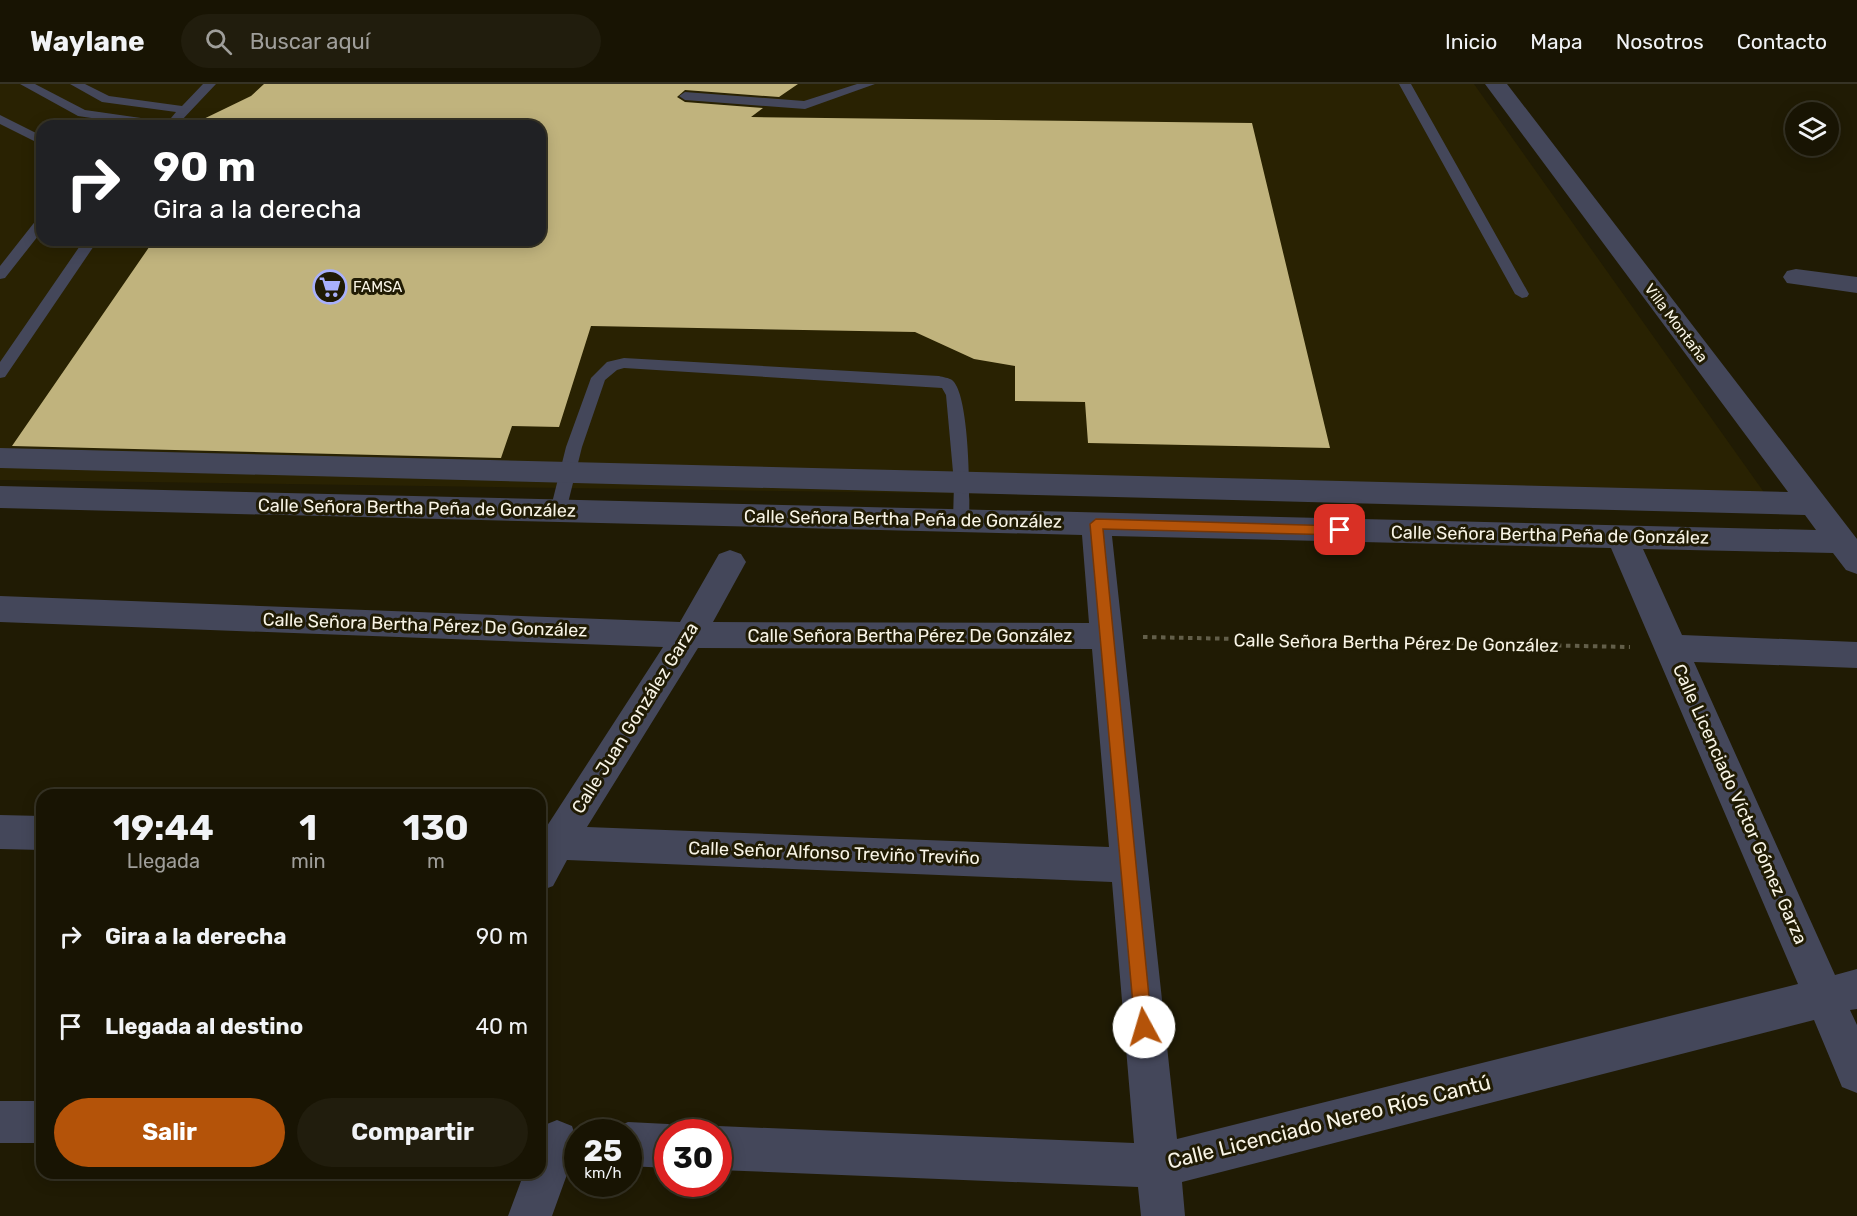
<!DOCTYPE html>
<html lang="es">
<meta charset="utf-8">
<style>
:root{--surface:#181403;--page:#211d0d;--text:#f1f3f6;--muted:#9f9e9a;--line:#363325;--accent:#b45309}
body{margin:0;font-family:Rubik,sans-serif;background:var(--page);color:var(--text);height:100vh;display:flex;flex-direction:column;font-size:22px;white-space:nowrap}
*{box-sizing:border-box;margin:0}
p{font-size:20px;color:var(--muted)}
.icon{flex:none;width:33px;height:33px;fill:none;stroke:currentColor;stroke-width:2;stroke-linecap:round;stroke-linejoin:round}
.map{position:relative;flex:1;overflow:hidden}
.details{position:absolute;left:36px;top:705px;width:510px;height:390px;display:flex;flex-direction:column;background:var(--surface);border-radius:18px;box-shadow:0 3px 15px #0003,0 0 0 2px var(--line)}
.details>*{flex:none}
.top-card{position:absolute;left:36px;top:36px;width:510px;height:126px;border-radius:18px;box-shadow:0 3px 15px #0003,0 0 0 2px var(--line);background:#202124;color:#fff;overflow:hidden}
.fabs{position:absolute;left:1785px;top:18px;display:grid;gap:12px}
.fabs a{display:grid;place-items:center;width:54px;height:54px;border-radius:50%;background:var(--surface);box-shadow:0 3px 15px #0003,0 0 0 2px var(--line);font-size:30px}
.speed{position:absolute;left:564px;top:1035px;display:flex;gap:12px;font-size:30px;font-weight:700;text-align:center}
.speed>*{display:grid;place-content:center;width:78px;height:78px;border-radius:50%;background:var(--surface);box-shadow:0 3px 15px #0003,0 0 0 2px var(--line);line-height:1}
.speed small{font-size:15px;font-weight:400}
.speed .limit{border:9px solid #d22;background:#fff;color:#111}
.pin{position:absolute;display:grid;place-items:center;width:51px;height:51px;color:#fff;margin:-26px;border-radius:12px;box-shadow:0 3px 9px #0006}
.me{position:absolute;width:66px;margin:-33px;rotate:354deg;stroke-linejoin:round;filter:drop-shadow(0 0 4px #0008)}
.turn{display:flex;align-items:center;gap:21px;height:126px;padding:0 18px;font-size:27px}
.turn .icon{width:78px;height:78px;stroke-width:2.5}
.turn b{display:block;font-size:42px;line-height:51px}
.eta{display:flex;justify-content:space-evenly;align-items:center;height:102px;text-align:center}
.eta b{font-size:36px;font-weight:700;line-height:42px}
.cta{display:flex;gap:12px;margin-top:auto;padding:12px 18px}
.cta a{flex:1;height:69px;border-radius:36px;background:var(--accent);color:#fff;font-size:24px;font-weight:700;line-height:69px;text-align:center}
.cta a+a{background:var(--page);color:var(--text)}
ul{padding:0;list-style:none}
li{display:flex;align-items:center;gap:18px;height:90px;padding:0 18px}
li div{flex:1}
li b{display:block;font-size:22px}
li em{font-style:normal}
header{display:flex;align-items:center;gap:36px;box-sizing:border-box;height:84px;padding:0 30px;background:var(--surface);border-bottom:2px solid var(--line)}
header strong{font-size:28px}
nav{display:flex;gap:33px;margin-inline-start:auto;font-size:21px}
.search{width:420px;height:54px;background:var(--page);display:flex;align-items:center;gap:15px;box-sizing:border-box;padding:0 21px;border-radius:33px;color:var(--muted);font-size:22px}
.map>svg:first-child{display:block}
</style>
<header>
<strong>Waylane</strong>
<div class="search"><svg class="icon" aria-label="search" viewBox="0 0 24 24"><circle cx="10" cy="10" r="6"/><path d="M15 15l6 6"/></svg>Buscar aquí</div>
<nav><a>Inicio</a><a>Mapa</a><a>Nosotros</a><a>Contacto</a></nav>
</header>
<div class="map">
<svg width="1857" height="1132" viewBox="0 0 1857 1132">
<rect width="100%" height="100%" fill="#201b04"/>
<path fill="#292202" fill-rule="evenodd" d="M0,0H1474L1773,421L0,396ZM42,42H540V156H42Z"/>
<path fill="#c0b37d" d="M264,0H798L779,13L685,6L677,13L685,18L763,24L751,33L1252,39L1330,364L1088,359L1085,318L1015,317V282L974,275L915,248L591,242L559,343L512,342L501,374L12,362L154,156H540V42H189L251,12Z"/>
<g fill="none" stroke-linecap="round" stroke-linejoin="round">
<path stroke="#625e49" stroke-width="4" stroke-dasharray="4.5 4.5" stroke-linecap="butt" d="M1143,553L1630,563"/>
<path fill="#44475a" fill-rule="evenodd" d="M20,0H35L85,26L169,38L175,42H145L78,32Z
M70,0H85L109,12L182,22L203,0H216L181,37L177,38L171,34L176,28L102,18Z
M857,0H875L805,25L685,16L679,12L685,8L804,17Z
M1399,0H1411L1529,210L1527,213L1522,214L1515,210Z
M0,31L42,52V61L0,40Z
M42,134V147L5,194L0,195V182L37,135Z
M84,156H98L5,293L0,294V278Z
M624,274L939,292C943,293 949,294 952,296C970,310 970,413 969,437L961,443L953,437L954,399L946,311L942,304L624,284L617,286L605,296L582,363L566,427L558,433L552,431L550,427L566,363L591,294L607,278Z"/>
<path fill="#44475a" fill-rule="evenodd" d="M1485,0H1507L1857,455V490L1846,486L1833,469L1643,465L1682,551L1857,558V584L1694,578L1835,891L1857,885V925L1850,926L1857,941V1009L1842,1003L1814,936L1182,1098L1185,1132H1141L1138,1103L718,1086V1048H703L718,1042L1134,1059L1112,798L567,776L553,802L540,807V741L547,742L663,563L0,538V512L680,538L719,470L730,466L741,470L746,478L713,538L1089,539L1082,451L0,424V402L1816,446L1805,431L0,384V364L1788,408ZM1112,452L1611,464L1798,900L1177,1055ZM698,564L1092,565L1109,763L587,743Z
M1796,185L1857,193V209L1787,199L1783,193L1787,187Z
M0,731L42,732V766L0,765Z
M0,1017H42V1059H0Z
M557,1036L572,1042L578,1060L552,1132H508L524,1089H540L542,1042Z
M628,1038L668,1040L683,1047L668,1048V1084L628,1082V1048H611L613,1045Z"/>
</g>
<path fill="#b45309" stroke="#753606" stroke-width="1.5" d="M1096,435L1340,442L1347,446L1340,451L1103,445L1152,943L1150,949L1144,951L1138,949L1135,943L1090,440Z"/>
<defs>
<g id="supermarket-ring" transform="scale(1.725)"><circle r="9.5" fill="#201b04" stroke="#a8b0fc" stroke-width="1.5"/><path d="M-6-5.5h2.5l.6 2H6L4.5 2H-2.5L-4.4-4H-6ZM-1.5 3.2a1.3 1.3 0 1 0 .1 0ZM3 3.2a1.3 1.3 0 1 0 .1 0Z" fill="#a8b0fc"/></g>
</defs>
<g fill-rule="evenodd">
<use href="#supermarket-ring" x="330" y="203"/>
</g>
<g text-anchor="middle" stroke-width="6" stroke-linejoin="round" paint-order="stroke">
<g font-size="15" fill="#f8f4e6" stroke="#201b04" text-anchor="start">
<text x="353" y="208">FAMSA</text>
</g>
<g font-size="15" fill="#f8f4e6" stroke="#201b04">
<text transform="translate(1676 239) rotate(53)" y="5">Villa Montaña</text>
</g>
<g font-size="18" fill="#f8f4e6" stroke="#201b04">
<text transform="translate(417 424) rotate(1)" y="6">Calle Señora Bertha Peña de González</text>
<text transform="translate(903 435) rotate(1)" y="6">Calle Señora Bertha Peña de González</text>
<text transform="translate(1550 451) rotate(1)" y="6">Calle Señora Bertha Peña de González</text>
<text transform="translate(425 541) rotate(2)" y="6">Calle Señora Bertha Pérez De González</text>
<text x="910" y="558">Calle Señora Bertha Pérez De González</text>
<text transform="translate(1396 559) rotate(1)" y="6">Calle Señora Bertha Pérez De González</text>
<text transform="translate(635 634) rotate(-58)" y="6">Calle Juan González Garza</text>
<text transform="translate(1740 720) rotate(66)" y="6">Calle Licenciado Víctor Gómez Garza</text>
<text transform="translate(834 769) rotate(2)" y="6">Calle Señor Alfonso Treviño Treviño</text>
</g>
<g font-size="21" fill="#f8f4e6" stroke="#201b04">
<text transform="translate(1329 1038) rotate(-14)" y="7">Calle Licenciado Nereo Ríos Cantú</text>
</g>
</g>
</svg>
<div class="fabs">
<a><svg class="icon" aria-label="layers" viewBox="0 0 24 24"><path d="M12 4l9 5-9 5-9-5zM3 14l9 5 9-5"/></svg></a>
</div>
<div class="speed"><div>25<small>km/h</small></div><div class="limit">30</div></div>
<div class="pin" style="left:1340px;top:446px;background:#d93025"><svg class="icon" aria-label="arrive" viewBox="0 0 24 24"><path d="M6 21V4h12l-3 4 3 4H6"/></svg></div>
<svg class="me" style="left:1144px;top:943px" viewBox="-20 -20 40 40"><circle r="19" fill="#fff"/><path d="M0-13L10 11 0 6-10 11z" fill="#b45309"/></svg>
<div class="top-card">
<div class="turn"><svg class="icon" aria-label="right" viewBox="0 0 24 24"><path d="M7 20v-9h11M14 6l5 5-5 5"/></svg><div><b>90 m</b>Gira a la derecha</div></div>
</div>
<section class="details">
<div class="eta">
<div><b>19:44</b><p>Llegada</p></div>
<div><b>1</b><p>min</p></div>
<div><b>130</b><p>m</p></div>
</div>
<ul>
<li><svg class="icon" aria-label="right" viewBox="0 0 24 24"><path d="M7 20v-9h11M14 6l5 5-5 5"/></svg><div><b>Gira a la derecha</b></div><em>90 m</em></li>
<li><svg class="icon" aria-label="arrive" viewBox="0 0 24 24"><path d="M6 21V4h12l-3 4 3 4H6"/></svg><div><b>Llegada al destino</b></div><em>40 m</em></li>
</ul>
<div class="cta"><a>Salir</a><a>Compartir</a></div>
</section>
</div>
